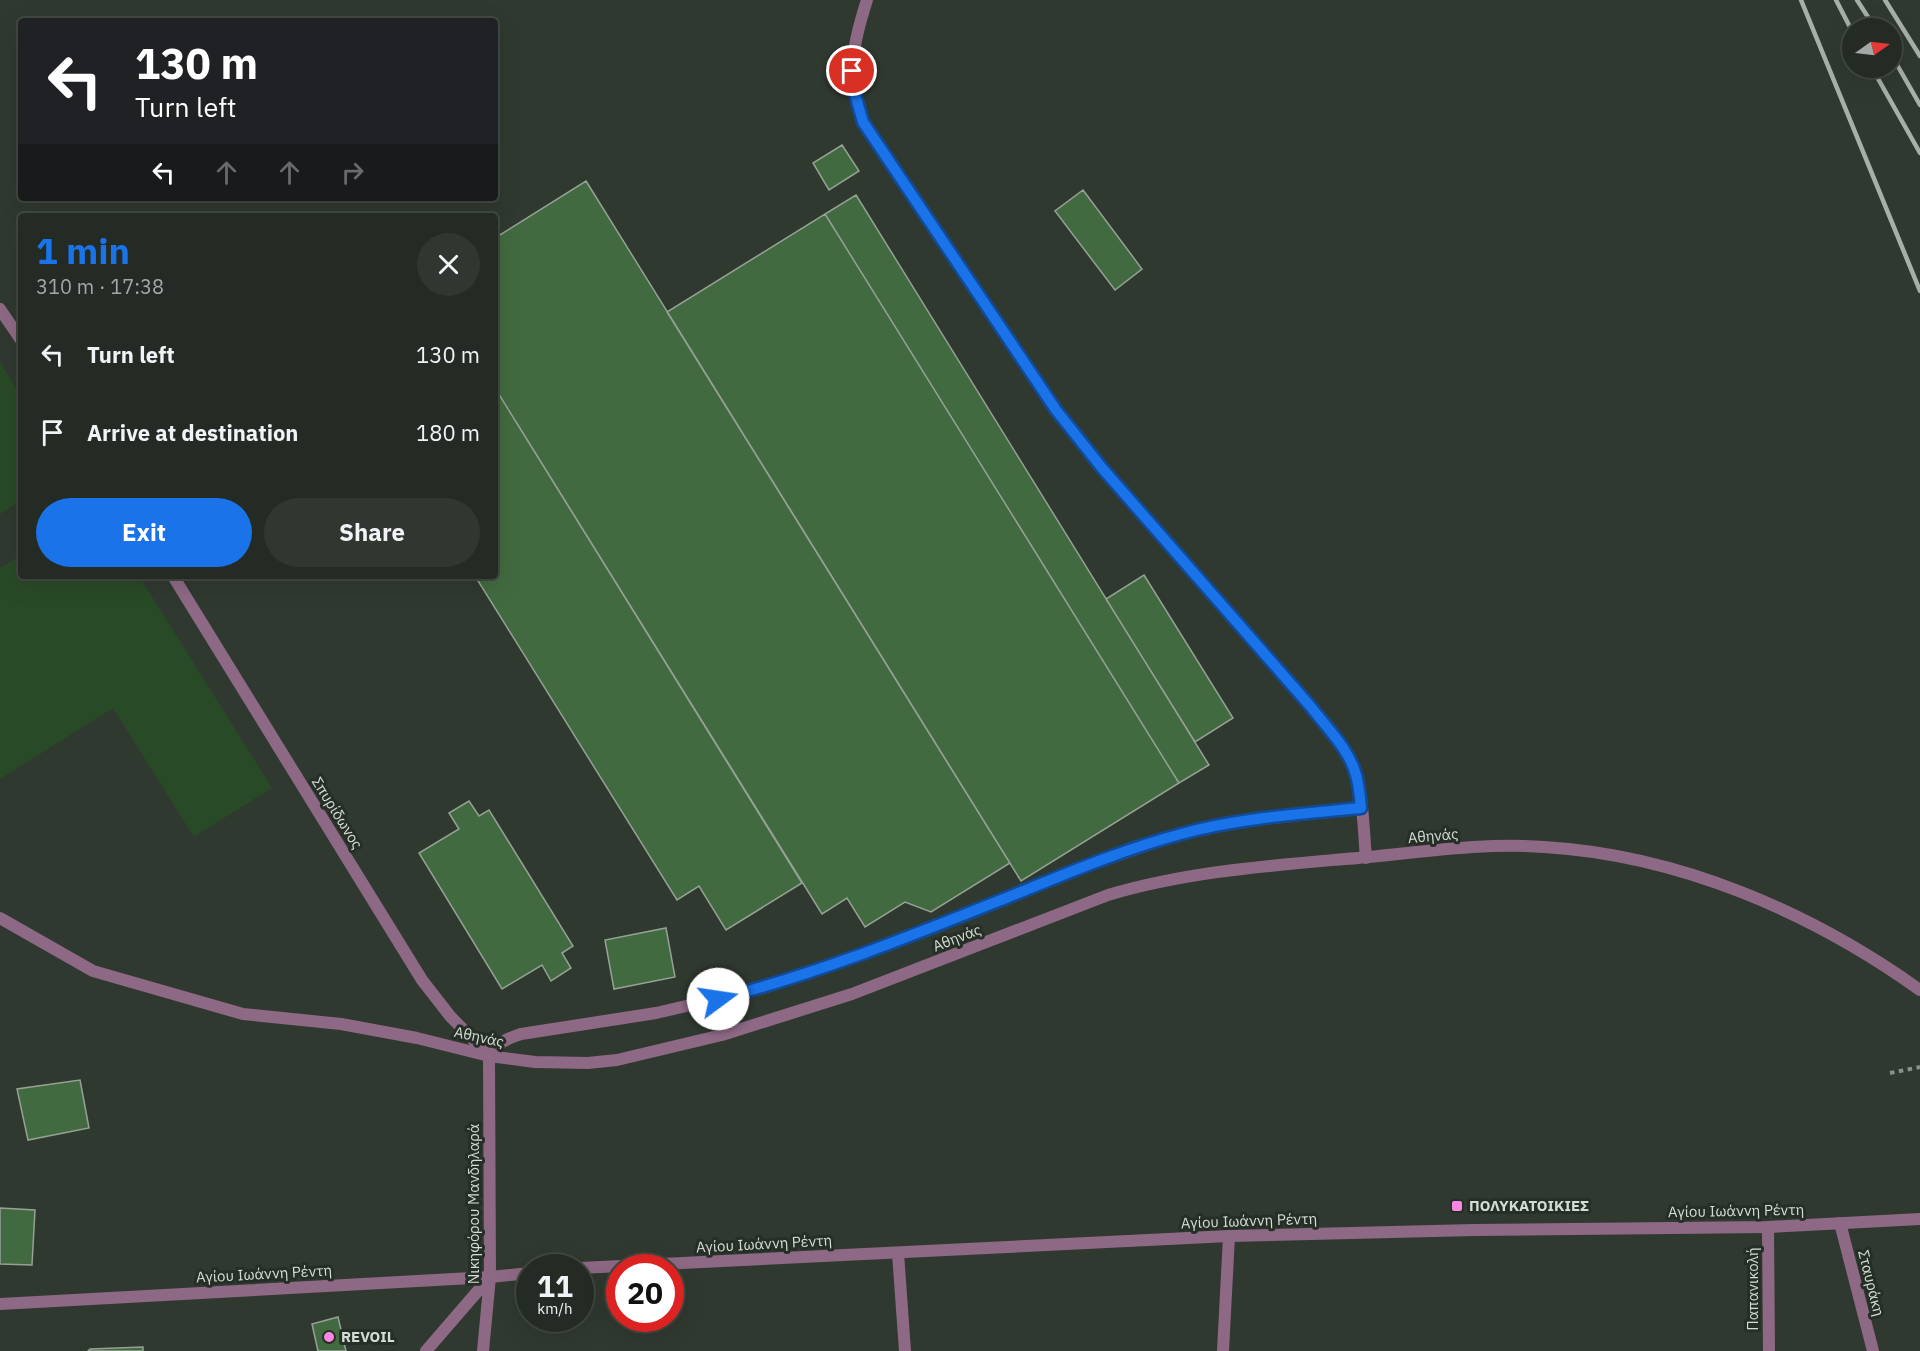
<!DOCTYPE html>
<meta charset="utf-8">
<style>
:root{--surface:#242b24;--page:#303731;--text:#f1f3f6;--muted:#a3a7a6;--line:#414741;--accent:#1a73e8}
body{margin:0;font-family:"IBM Plex Sans",sans-serif;background:var(--page);color:var(--text);height:100vh;display:flex;flex-direction:column;font-size:22px;white-space:nowrap}
*{box-sizing:border-box;margin:0}
p{font-size:20px;color:var(--muted)}
.icon{flex:none;width:33px;height:33px;fill:none;stroke:currentColor;stroke-width:2;stroke-linecap:round;stroke-linejoin:round}
.map{position:relative;flex:1;overflow:hidden}
.details{position:absolute;left:18px;top:213px;width:480px;height:366px;display:flex;flex-direction:column;background:var(--surface);border-radius:6px;box-shadow:0 6px 24px #0002,0 0 0 2px var(--line)}
.details>*{flex:none}
.guide{position:absolute;left:18px;top:18px;width:480px;height:183px;border-radius:6px;box-shadow:0 6px 24px #0002,0 0 0 2px var(--line);background:#202124;color:#fff;overflow:hidden}
.needle{width:39px;rotate:76deg}
.controls{position:absolute;left:1842px;top:18px;display:grid;gap:12px}
.controls a{display:grid;place-items:center;width:60px;height:60px;border-radius:50%;background:var(--surface);box-shadow:0 6px 24px #0002,0 0 0 2px var(--line);font-size:30px}
.speed{position:absolute;left:516px;top:1254px;display:flex;gap:12px;font-size:30px;font-weight:700;text-align:center}
.speed>*{display:grid;place-content:center;width:78px;height:78px;border-radius:50%;background:var(--surface);box-shadow:0 6px 24px #0002,0 0 0 2px var(--line);line-height:1}
.speed small{font-size:15px;font-weight:400}
.speed .limit{border:9px solid #d22;background:#fff;color:#111}
.pin{position:absolute;display:grid;place-items:center;width:51px;height:51px;color:#fff;margin:-26px;border:3px solid #fff;border-radius:50%;box-shadow:0 2px 6px #0007}
.me{position:absolute;width:66px;margin:-33px;rotate:76deg;stroke-linejoin:round;filter:drop-shadow(0 0 4px #0008)}
.turn{display:flex;align-items:center;gap:21px;height:126px;padding:0 18px;font-size:27px}
.turn .icon{width:78px;height:78px;stroke-width:2.5}
.turn b{display:block;font-size:42px;line-height:51px}
.lanes{display:flex;align-items:center;height:57px;padding:0 18px;background:#0003;justify-content:center;gap:30px;direction:ltr}
.lanes .off{opacity:.35}
.round{display:grid;place-items:center;flex:none;width:63px;height:63px;border-radius:32px;background:var(--page)}
.overview{display:flex;align-items:center;justify-content:space-between;height:102px;padding:0 18px}
h1{font-size:36px;font-weight:700;line-height:45px;color:var(--accent)}
.primary-button{display:flex;gap:12px;margin-top:auto;padding:12px 18px}
.primary-button a{flex:1;height:69px;border-radius:36px;background:var(--accent);color:#fff;font-size:24px;font-weight:700;line-height:69px;text-align:center}
.primary-button a+a{background:var(--page);color:var(--text)}
ul{padding:0;list-style:none}
li{display:flex;align-items:center;gap:18px;height:78px;padding:0 18px}
li div{flex:1}
li b{display:block;font-size:22px}
li em{font-style:normal}
.map>svg:first-child{display:block}
</style>
<div class="map">
<svg width="1920" height="1351" viewBox="0 0 1920 1351">
<rect width="100%" height="100%" fill="#303930"/>
<path fill="#294a27" d="M0,362L21,396V500L0,514Z
M21,555V576H139L272,788L194,837L113,708L0,779V568Z"/>
<path fill="#426a40" stroke="#96a195" stroke-width="1.5" d="M842,145L859,171L829,190L813,163Z
M586,181L1010,863L931,912L905,902L865,927L847,898L822,914L495,388V238Z
M1083,190L1142,269L1115,290L1055,211Z
M856,195L1209,765L1179,783L825,214Z
M825,214L1179,783L1021,881L667,312Z
M495,388L802,883L726,930L699,886L677,900L475,576H495Z
M1144,575L1233,718L1195,742L1106,599Z
M469,801L479,816L489,810L573,946L562,953L571,968L551,981L542,965L502,989L419,853L459,829L449,813Z
M666,928L675,977L614,989L605,940Z
M80,1080L89,1128L28,1140L17,1089Z
M0,1208L35,1210L32,1265L0,1264Z
M338,1317L346,1351H318L312,1324Z
M143,1347V1351H88L90,1349Z"/>
<g fill="none" stroke-linecap="round" stroke-linejoin="round">
<path stroke="#8a918a" stroke-width="4" stroke-dasharray="4.5 4.5" stroke-linecap="butt" d="M1890,1073L1920,1067"/>
<path stroke="#8e6985" stroke-width="12" d="M867,0C852,47 846,74 863,122L1056,410L1102,468L1311,707C1324,724 1341,741 1350,760C1364,789 1363,826 1366,858
M489,1056C497,1043 506,1039 521,1034L656,1013L763,988L895,942L1098,862L1180,834L1244,821L1361,808
M898,1253L905,1351"/>
<path stroke="#8e6985" stroke-width="12" d="M1768,1227L1769,1351"/>
<path stroke="#8e6985" stroke-width="12" d="M0,309L21,340
M173,576L422,980L450,1016L488,1055
M0,918L93,971L243,1014L341,1024L417,1038L489,1056L535,1062L588,1063L617,1060L722,1035L852,994L1108,895C1185,872 1265,866 1345,859C1411,854 1478,842 1544,847C1679,855 1811,912 1920,990
M1840,1223L1873,1351
M426,1351L490,1277
M483,1351L490,1277L489,1056
M1223,1351L1229,1236"/>
<path stroke="#8e6985" stroke-width="12" d="M580,1268L1229,1236L1474,1230L1768,1227L1920,1219
M0,1304L490,1277L530,1273"/>
<path stroke="#a8aea8" stroke-width="4.5" d="M1801,0L1920,291
M1836,0L1852,31
M1857,0L1875,28
M1885,0L1920,56
M1892,56L1920,105
M1872,68L1920,153"/>
</g>
<g fill="none" stroke-linecap="round" stroke-linejoin="round">
<g stroke="#114b97" stroke-width="15">
<path id="route" d="M718,999C817,974 911,936 1006,898C1063,875 1121,850 1181,834C1239,818 1301,814 1361,808C1360,798 1359,785 1356,775C1349,749 1327,728 1311,707L1102,468L1056,410L863,122L853,87L852,71"/>
</g>
<use href="#route" stroke="#1a73e8" stroke-width="10"/>
</g>
<g fill="#fc86e3" stroke="#262f26" stroke-width="2">
<rect x="1451" y="1200" width="12" height="12" rx="3"/>
<circle cx="329" cy="1337" r="6"/>
</g>
<g text-anchor="middle" stroke-width="6" stroke-linejoin="round" paint-order="stroke">
<g font-size="15" fill="#d5dbd5" stroke="#262f26">
<text transform="translate(337 813) rotate(58)" y="5">Σπυρίδωνος</text>
<text transform="translate(1433 836) rotate(-5)" y="5">Αθηνάς</text>
<text transform="translate(957 938) rotate(-21)" y="5">Αθηνάς</text>
<text transform="translate(479 1037) rotate(12)" y="5">Αθηνάς</text>
<text transform="translate(474 1204) rotate(-90)" y="5">Νικηφόρου Μανδηλαρά</text>
<text transform="translate(1736 1211) rotate(-1)" y="5">Αγίου Ιωάννη Ρέντη</text>
<text transform="translate(1249 1221) rotate(-2)" y="5">Αγίου Ιωάννη Ρέντη</text>
<text transform="translate(764 1244) rotate(-3)" y="5">Αγίου Ιωάννη Ρέντη</text>
<text transform="translate(264 1274) rotate(-3)" y="5">Αγίου Ιωάννη Ρέντη</text>
<text transform="translate(1871 1283) rotate(76)" y="5">Σταυράκη</text>
<text transform="translate(1753 1289) rotate(-90)" y="5">Παπανικολή</text>
</g>
<g font-size="15" font-weight="bold" fill="#d5dbd5" stroke="#262f26" text-anchor="start">
<text x="1469" y="1211">ΠΟΛΥΚΑΤΟΙΚΙΕΣ</text>
<text x="341" y="1342">REVOIL</text>
</g>
</g>
</svg>
<div class="controls">
<a><svg class="needle" viewBox="-14 -14 28 28"><path d="M0-13l5 13h-10z" fill="#e53935"/><path d="M0 13l5-13h-10z" fill="#a3a7a6"/></svg></a>
</div>
<div class="speed"><div>11<small>km/h</small></div><div class="limit">20</div></div>
<div class="pin" style="left:852px;top:71px;background:#d93025"><svg class="icon" aria-label="arrive" viewBox="0 0 24 24"><path d="M6 21V4h12l-3 4 3 4H6"/></svg></div>
<svg class="me" style="left:718px;top:999px" viewBox="-20 -20 40 40"><circle r="19" fill="#fff"/><path d="M0-13L10 11 0 6-10 11z" fill="#1a73e8"/></svg>
<div class="guide">
<div class="turn"><svg class="icon" aria-label="left" viewBox="0 0 24 24"><path d="M17 20v-9H6M10 6l-5 5 5 5"/></svg><div><b>130 m</b>Turn left</div></div>
<div class="lanes"><svg class="icon" aria-label="left" viewBox="0 0 24 24"><path d="M17 20v-9H6M10 6l-5 5 5 5"/></svg><svg class="icon off" aria-label="ahead" viewBox="0 0 24 24"><path d="M12 20V5M6 11l6-6 6 6"/></svg><svg class="icon off" aria-label="ahead" viewBox="0 0 24 24"><path d="M12 20V5M6 11l6-6 6 6"/></svg><svg class="icon off" aria-label="right" viewBox="0 0 24 24"><path d="M7 20v-9h11M14 6l5 5-5 5"/></svg></div>
</div>
<section class="details">
<div class="overview"><div><h1>1 min</h1><p>310 m · 17:38</p></div><a class="round"><svg class="icon" aria-label="close" viewBox="0 0 24 24"><path d="M6 6l12 12M18 6L6 18"/></svg></a></div>
<ul>
<li><svg class="icon" aria-label="left" viewBox="0 0 24 24"><path d="M17 20v-9H6M10 6l-5 5 5 5"/></svg><div><b>Turn left</b></div><em>130 m</em></li>
<li><svg class="icon" aria-label="arrive" viewBox="0 0 24 24"><path d="M6 21V4h12l-3 4 3 4H6"/></svg><div><b>Arrive at destination</b></div><em>180 m</em></li>
</ul>
<div class="primary-button"><a>Exit</a><a>Share</a></div>
</section>
</div>
